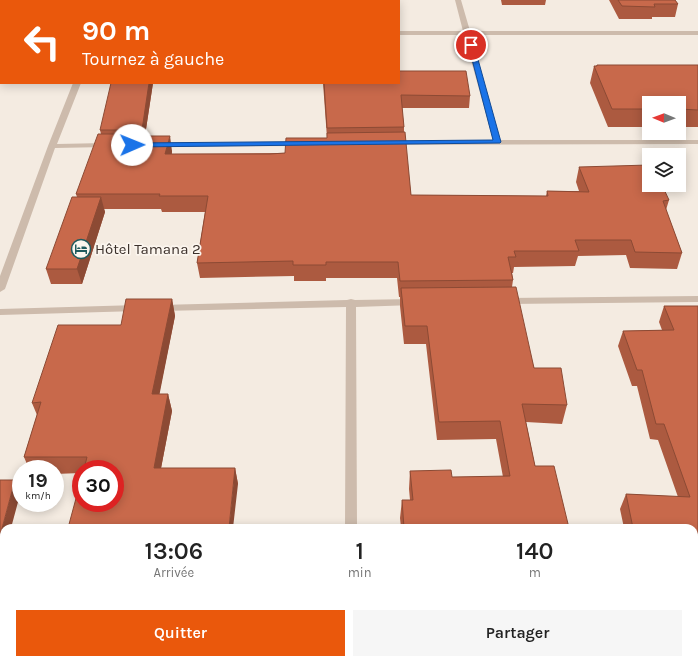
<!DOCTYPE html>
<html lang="fr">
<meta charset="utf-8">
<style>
:root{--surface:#fff;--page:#f6f6f6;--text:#222;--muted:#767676;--accent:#ea580c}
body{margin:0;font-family:Karla,sans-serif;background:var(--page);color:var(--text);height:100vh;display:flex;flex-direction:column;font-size:15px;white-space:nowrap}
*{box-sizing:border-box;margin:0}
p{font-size:13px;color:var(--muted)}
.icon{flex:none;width:22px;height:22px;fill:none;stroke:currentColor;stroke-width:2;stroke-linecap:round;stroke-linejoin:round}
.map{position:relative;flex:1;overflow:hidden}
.details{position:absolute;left:0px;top:524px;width:698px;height:140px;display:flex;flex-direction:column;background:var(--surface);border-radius:12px 12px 0 0;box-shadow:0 2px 10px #0003}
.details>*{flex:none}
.guide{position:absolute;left:0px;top:0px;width:400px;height:84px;box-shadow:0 2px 10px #0003;background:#ea580c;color:#fff;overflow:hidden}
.needle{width:26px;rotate:271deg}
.fabs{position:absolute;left:642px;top:96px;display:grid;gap:8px}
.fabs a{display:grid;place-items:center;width:44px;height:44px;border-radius:0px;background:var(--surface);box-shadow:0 2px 10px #0003;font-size:20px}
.speed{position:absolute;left:12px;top:460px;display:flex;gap:8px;font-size:20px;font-weight:700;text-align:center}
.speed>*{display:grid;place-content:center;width:52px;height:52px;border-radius:50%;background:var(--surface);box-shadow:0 2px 10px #0003;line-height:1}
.speed small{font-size:10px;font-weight:400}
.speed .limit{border:6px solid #d22;background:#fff;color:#111}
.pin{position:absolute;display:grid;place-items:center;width:34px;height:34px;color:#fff;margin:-17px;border:2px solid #fff;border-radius:50%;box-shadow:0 1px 4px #0007}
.me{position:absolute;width:44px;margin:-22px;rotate:89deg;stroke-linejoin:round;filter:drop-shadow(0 0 3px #0008)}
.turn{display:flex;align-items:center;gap:14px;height:84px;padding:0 16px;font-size:18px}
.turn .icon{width:52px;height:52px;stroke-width:2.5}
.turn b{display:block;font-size:28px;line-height:34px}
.eta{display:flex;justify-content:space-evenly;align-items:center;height:68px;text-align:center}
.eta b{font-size:24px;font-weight:600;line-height:28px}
.primary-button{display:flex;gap:8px;margin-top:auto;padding:8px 16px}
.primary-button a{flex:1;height:46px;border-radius:0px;background:var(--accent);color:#fff;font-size:16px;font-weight:600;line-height:46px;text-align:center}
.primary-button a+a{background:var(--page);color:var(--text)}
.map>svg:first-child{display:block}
</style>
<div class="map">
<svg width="698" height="664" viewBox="0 0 698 664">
<rect width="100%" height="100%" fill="#f4ebe1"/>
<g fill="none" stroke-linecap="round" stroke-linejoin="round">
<path fill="#cdbbac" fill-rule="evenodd" d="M109,0H115V1H109Z
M455,0H461L470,31H698V35H471L500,140H698V144L389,145V141H392L493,140L464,35H399V31H463Z
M0,35H1V39H0Z
M73,83H81L57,144L106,143L110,145L106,147L55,148L5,289L0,292V276L48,146Z
M298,142H301V146L158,147L154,145L158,143Z
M698,296V302L506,304L501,301L506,298Z
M351,299L355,300L414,299L419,302L414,305L356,307L357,528H345L346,307L160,311L155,308L160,305L347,300Z
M138,305L143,308L138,311L0,315V309Z
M344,660H358V664H344Z"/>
</g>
<path fill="#ac5a40" d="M0,0H88L87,1H1V24H0Z
M501,0H546L545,5H502Z
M609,0H675L678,4L675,17H652V19H619Z
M597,65H698V127H679V103H649V127H608L590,83L594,66H596Z
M153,83L145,136L172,151V154L285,153L327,138L323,83H399L470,96L469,108H402L404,127V132L411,195L546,196L547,191H579L576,182L579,167L669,200L666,210L682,253L677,269L630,268L626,255L578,256L575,266L514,267L513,273H512L513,280L512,287L534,368L567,405L562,424L526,422L535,466L569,528H401L400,518L402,500H410L409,489L410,471L452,477H503L496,439L437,440L426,344H404L400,306V297H399L397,278H326V281H294V276L200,278L197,263L205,212H162L161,209H104L105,212L82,284H51L46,269L77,197L76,194L101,134L100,130Z
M172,299L175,316L159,394H168L172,411L161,468H235L238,484L115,469H81V473L55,474V469H29L24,457L37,415L32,403Z
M664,306H698V606L696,609H694V528H624L620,509L626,494L678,497L658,440L650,439L637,386H632L618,346L623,331L662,330L659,322Z"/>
<path fill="#8c4a34" d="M80,0H88L87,1H80Z
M149,83H153L144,142L142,130Z
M170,136L172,151L168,169L165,154Z
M101,197L105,212L82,284L77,269Z
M172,299L175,316L156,412L152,394Z
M168,394L172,411L158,484L154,468Z
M235,468L238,484L233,528H229Z
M15,480L21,491L11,528H4V552L0,563V536Z
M200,660H206L205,664H199Z"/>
<path fill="#c8694b" stroke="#8c4a34" d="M0,0H28L27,1H1V12H0Z
M151,0H262V1H150Z
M312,0H383V1H312Z
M618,0H675L678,4H654L655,7L622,6Z
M597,65H698V110L679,109V103H649V109H612L594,66H597Z
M399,71H466L470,96L401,95L404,127L327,128L324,83H399Z
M111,83H149L142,130H100Z
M405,132L411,195L548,196L547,191L589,192L579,167L649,165V185H662L669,200L663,201L682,253L635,252L631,240H575L579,251H514L516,257H508L513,280L400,281L398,262H326V265H293V261L197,263L208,196H159L160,194H76L98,134H140V136H170L165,154H270L285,153L286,138H327V133Z
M72,197H101L77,269H46Z
M516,287L534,368H561L567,405L522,404L535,466H554L569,528H404L402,500H413L410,471L451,470L452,477L510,476L500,421L439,422L427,326H405L401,288Z
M126,299H172L152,394H168L154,468H235L229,528H68L81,480V503H115V469H84L87,457H24L41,402L32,403L58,325H121Z
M664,306H698V595H694V528H633L626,494L690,497L664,424H656L642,370H637L623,331L674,330Z
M0,480H15L0,536Z
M124,660H200L199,664H123Z"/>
<path fill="#1a73e8" stroke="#114b97" d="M468,44L474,45L501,142L500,143L132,147L128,145L132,143L493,140Z"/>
<defs>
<g id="hotel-ring" transform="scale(1)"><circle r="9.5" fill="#fbf5ee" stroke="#1f5a5e" stroke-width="1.5"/><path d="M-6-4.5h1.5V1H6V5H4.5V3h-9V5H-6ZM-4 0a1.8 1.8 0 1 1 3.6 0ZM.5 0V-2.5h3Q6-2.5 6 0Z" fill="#1f5a5e"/></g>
</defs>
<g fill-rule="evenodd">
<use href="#hotel-ring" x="81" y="249"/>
</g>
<g text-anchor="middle" stroke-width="3.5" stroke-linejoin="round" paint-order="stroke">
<g font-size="15" fill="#3b302b" stroke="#fbf5ee" text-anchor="start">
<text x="95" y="254">Hôtel Tamana 2</text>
</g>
</g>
</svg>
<div class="fabs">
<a><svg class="needle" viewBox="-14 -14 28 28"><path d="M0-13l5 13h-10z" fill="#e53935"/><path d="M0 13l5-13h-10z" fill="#767676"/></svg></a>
<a><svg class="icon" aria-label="layers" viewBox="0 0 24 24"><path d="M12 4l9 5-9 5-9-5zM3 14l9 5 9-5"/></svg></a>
</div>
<div class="speed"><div>19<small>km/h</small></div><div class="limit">30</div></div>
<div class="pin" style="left:471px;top:45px;background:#d93025"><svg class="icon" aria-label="arrive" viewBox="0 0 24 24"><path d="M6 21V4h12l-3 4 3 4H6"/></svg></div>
<svg class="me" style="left:132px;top:145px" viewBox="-20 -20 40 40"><circle r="19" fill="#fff"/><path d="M0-13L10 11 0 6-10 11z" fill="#1a73e8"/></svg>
<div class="guide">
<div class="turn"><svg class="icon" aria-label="left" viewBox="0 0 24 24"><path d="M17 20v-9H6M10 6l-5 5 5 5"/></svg><div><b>90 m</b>Tournez à gauche</div></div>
</div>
<section class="details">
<div class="eta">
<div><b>13:06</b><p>Arrivée</p></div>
<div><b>1</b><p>min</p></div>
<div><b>140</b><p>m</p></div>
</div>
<div class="primary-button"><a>Quitter</a><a>Partager</a></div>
</section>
</div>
